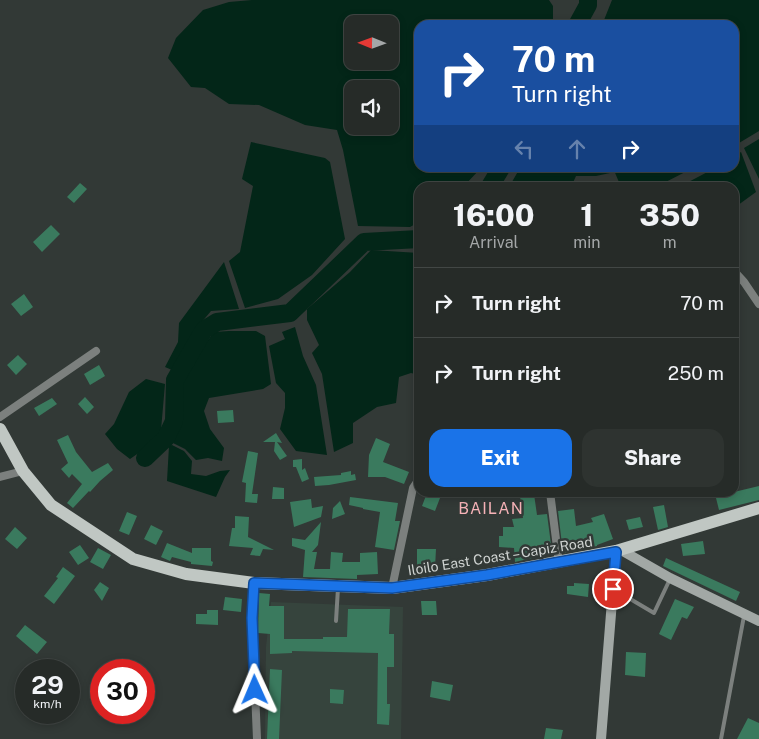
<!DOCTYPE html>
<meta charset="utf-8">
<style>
:root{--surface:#262b28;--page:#2e3330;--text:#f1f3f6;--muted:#a4a7a8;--line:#424745;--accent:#1a73e8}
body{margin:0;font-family:"Public Sans",sans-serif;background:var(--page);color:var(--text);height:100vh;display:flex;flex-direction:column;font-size:19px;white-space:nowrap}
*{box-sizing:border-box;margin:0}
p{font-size:16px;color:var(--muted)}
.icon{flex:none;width:28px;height:28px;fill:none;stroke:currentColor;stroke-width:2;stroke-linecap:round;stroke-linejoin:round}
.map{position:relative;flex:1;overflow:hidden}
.drawer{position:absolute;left:414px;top:182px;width:325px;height:315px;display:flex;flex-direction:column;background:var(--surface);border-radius:15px;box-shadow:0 2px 8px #0003,0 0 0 1px var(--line)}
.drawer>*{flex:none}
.guide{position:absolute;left:414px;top:20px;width:325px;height:152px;border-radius:15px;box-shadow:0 2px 8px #0003,0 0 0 1px var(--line);background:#1a4fa0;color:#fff;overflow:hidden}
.needle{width:32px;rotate:271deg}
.buttons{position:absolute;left:344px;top:15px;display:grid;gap:10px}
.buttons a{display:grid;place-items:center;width:55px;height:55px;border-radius:10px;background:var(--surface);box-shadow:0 2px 8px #0003,0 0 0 1px var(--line);font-size:25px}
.speed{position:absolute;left:15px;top:659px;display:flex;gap:10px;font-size:25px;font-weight:700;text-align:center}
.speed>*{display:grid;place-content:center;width:65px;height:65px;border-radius:50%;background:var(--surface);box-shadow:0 2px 8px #0003,0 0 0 1px var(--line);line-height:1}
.speed small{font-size:12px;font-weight:400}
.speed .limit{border:8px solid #d22;background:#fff;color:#111}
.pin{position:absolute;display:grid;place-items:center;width:42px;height:42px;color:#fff;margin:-21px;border:2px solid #fff;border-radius:50%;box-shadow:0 1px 5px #0007}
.me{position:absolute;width:55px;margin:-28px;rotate:359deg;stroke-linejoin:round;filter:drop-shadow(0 0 4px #0008)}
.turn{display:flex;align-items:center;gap:18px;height:105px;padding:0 15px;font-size:22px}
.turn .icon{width:65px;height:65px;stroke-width:2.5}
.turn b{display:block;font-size:35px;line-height:42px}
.lanes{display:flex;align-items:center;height:48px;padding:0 15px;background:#0003;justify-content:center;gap:25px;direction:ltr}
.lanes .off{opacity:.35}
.eta{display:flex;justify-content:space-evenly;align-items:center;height:85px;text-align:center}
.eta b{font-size:30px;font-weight:800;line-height:35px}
.cta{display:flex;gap:10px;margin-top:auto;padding:10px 15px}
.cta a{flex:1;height:58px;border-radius:15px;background:var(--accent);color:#fff;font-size:20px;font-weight:800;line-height:58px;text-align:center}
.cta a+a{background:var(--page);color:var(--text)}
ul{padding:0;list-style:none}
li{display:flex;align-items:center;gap:15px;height:70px;padding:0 15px;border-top:1px solid var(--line)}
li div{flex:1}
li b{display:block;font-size:19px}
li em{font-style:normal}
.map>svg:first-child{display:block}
</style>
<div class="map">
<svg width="759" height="739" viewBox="0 0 759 739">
<rect width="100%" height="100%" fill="#323936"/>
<path fill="#36443d" d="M271,602L403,607L401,739H265L266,647Z"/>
<path fill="#032618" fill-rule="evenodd" d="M252,0H549L553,6V24L419,25V168H481L463,187L419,188V222L410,227L358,226L343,150L337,130L305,125L259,105L229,104L205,88L191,87L168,58L176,38L203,10L229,2ZM352,24H390V61H352ZM352,89H390V126H352Z
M612,0H759V131L734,146V25H602Z
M759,139V179L744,148Z
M251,142L325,158L330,162L345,239L312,275L278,299L245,308L229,261L240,252L253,186L242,179Z
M741,152L756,192L734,208V188L679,187L715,168H734V157Z
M520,168H608L610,173L596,176H576L571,187H509Z
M613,168H693L656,187H621Z
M371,250L419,253V375L411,373L399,377L396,403L377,407L353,423V443L334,452L322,374L312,353L319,345L307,320V309L350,272Z
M224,262L239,309L211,311L195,330L184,353L172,370L165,367L178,342L179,323Z
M295,327L303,356L316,385L327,455L296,451L280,429L285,408V393L276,383L269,346L285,339L282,332Z
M229,331H256L265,336L271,384L263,389L209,398L204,411L210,429L224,448L222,461L208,458L196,460L185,449L173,443L181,417L182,379L193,366L203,347L214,332Z
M146,379L165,384L161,430L150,445L130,459L117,449L105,434L114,424L129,392Z
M172,445L184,451L192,461L191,474L206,476L220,471L230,470L225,477L216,497L167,481L169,446Z"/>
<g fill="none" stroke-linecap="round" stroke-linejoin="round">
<path stroke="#032618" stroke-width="18" d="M577,25L588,5V0
M489,188L501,168
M145,458L166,438L174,421L175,380L204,330L217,322L290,313L364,242L419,239"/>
</g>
<path fill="#3a7a5e" d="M80,183L87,189L74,203L67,197Z
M51,225L60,234L42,252L33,242Z
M24,294L33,307L21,316L11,304Z
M18,355L27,364L16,375L7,365Z
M99,365L105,376L90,385L84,374Z
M85,397L94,407L87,414L78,404Z
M52,398L57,404L39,416L34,408Z
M233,410L234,422L218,423L217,411Z
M276,433L282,443L277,442L287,456L280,460L274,451L275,442H263Z
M68,435L76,452L92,472L108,463L113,470L100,481L90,492L89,491L73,508L67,503L82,484L72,474L69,478L61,469L68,463L57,440Z
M376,438L390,444L383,462L409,472L404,484L385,477H368L369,455Z
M248,451L258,453L252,494H258L257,503L245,502L246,483L242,482Z
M302,459V470L305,468L309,479L302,482L296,467H293V460Z
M351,471V475L355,474L356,480L329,485L315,486L314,477L341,475V473Z
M759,486V500L719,510L715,494L734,492Z
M273,487L284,488V499H272Z
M427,493L440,498L435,511L422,506Z
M534,494L537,515L547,514L552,552L532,554V558L515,562L514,548L499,547V536H503V527H514L512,519L523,518L520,496Z
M350,497L398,503L395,521H400L394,550L375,547L380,512L363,509V508L349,505Z
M311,499L312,508L323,506L321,517L294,527L290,502Z
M340,501L345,514L332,519L333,508Z
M664,505L668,527L658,530L653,507Z
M574,509L576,526L593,522L591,518L604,514L613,539L597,545V546L563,553L558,511Z
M127,512L137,516L129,535L119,531Z
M235,516L249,517L248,537L274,550L263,549L260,556L250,555L253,548L229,546L232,528H235Z
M640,517L643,527L629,530L626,520Z
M321,522L318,545L312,552H317L314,569H330L331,552L343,553L342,562H360V553L377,552L378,574L357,575V579L303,577L305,550L292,546V538L305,540Z
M151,525L163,531L156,545L144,539Z
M15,527L27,538L17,549L5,539Z
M703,541L705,554L683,556L681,544Z
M167,543L192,553V548H211V561L213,562L212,566L191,564V562L172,557L170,561L161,557Z
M80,545L89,558L78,565L69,552Z
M98,548L111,555L103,569L90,562Z
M417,549H436L435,568H417Z
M666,558L740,592L736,601L663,566Z
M63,567L75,576L54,604L44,596L58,578L56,577Z
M100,582L109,588L102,601L94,590Z
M574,583L589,584L588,597L567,594V586H574Z
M259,593L270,594L269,606H284V639H323V637H347L348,609H390L389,634H394V667H387V704H390L389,725L377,724L378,653L292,651V653L270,654V634L258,633Z
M225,597L242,599L241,612L223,610Z
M675,599L694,607L687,619L682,617L671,640L659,634Z
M421,601H436L437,615H422Z
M207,610H218V625L196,624V614H207Z
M25,625L47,642L37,654L16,636Z
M626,652L646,653L645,677L625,675Z
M270,669L282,670L279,739H267Z
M432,681L453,685L450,701L430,697Z
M330,689L344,690L343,704L330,703Z
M748,718L759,723V739H737Z
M546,728L563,730L561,739H544Z"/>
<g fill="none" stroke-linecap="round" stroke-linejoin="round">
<path stroke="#7c807e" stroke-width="4" d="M615,590L654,613L670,579
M336,621L338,588
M721,739L744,616"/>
<path stroke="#7c807e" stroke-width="8" d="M734,271L744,282L759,304
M0,417L96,351
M0,477L23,471
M550,492L559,563
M254,583L252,618L257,739
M392,588L413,488L419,479"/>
<path stroke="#a2a8a5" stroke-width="10" d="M621,550L670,578L759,621
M601,739L616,551"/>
<path stroke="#c0c7c3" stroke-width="12" d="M0,429L23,471L51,505L133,559L186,574L254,583L392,588L487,575L616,551L759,508"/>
</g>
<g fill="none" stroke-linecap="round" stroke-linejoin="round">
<g stroke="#114b97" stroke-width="12">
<path id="route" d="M255,690L252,618L254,583L392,588L487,575L616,552L613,589"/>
</g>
<use href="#route" stroke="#1a73e8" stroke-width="9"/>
</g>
<g text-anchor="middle" stroke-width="5" stroke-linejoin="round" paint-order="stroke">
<g font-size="14" fill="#cfd3d1" stroke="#323936">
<text transform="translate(500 556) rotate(-9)" y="5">Iloilo East Coast – Capiz Road</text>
</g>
<g font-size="16" letter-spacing="1" fill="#f7b3b8" stroke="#323936">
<text x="491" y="514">BAILAN</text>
</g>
</g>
</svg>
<div class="buttons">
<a><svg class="needle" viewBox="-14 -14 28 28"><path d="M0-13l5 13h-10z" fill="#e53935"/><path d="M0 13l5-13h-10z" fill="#a4a7a8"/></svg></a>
<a><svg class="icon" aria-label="sound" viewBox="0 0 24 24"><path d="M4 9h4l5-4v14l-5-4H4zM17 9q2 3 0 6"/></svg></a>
</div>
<div class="speed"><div>29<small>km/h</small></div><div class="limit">30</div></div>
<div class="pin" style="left:613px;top:589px;background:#d93025"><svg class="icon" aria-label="arrive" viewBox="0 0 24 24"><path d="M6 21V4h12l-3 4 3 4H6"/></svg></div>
<svg class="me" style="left:255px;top:690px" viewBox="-20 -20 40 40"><path d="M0-17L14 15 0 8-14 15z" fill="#1a73e8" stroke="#fff" stroke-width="4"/></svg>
<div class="guide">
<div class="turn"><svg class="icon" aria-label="right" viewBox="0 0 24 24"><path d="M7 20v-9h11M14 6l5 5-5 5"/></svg><div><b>70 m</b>Turn right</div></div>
<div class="lanes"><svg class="icon off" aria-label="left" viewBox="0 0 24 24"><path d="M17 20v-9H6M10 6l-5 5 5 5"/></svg><svg class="icon off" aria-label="ahead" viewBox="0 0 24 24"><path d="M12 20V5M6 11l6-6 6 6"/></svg><svg class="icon" aria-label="right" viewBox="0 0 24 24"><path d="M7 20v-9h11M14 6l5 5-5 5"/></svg></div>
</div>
<section class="drawer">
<div class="eta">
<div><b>16:00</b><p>Arrival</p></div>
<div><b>1</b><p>min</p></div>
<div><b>350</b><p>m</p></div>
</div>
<ul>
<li><svg class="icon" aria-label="right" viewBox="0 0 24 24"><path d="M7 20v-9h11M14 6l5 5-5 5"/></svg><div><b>Turn right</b></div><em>70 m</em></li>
<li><svg class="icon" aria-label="right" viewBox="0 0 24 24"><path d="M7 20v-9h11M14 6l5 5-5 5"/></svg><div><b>Turn right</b></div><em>250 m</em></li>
</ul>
<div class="cta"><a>Exit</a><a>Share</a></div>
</section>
</div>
